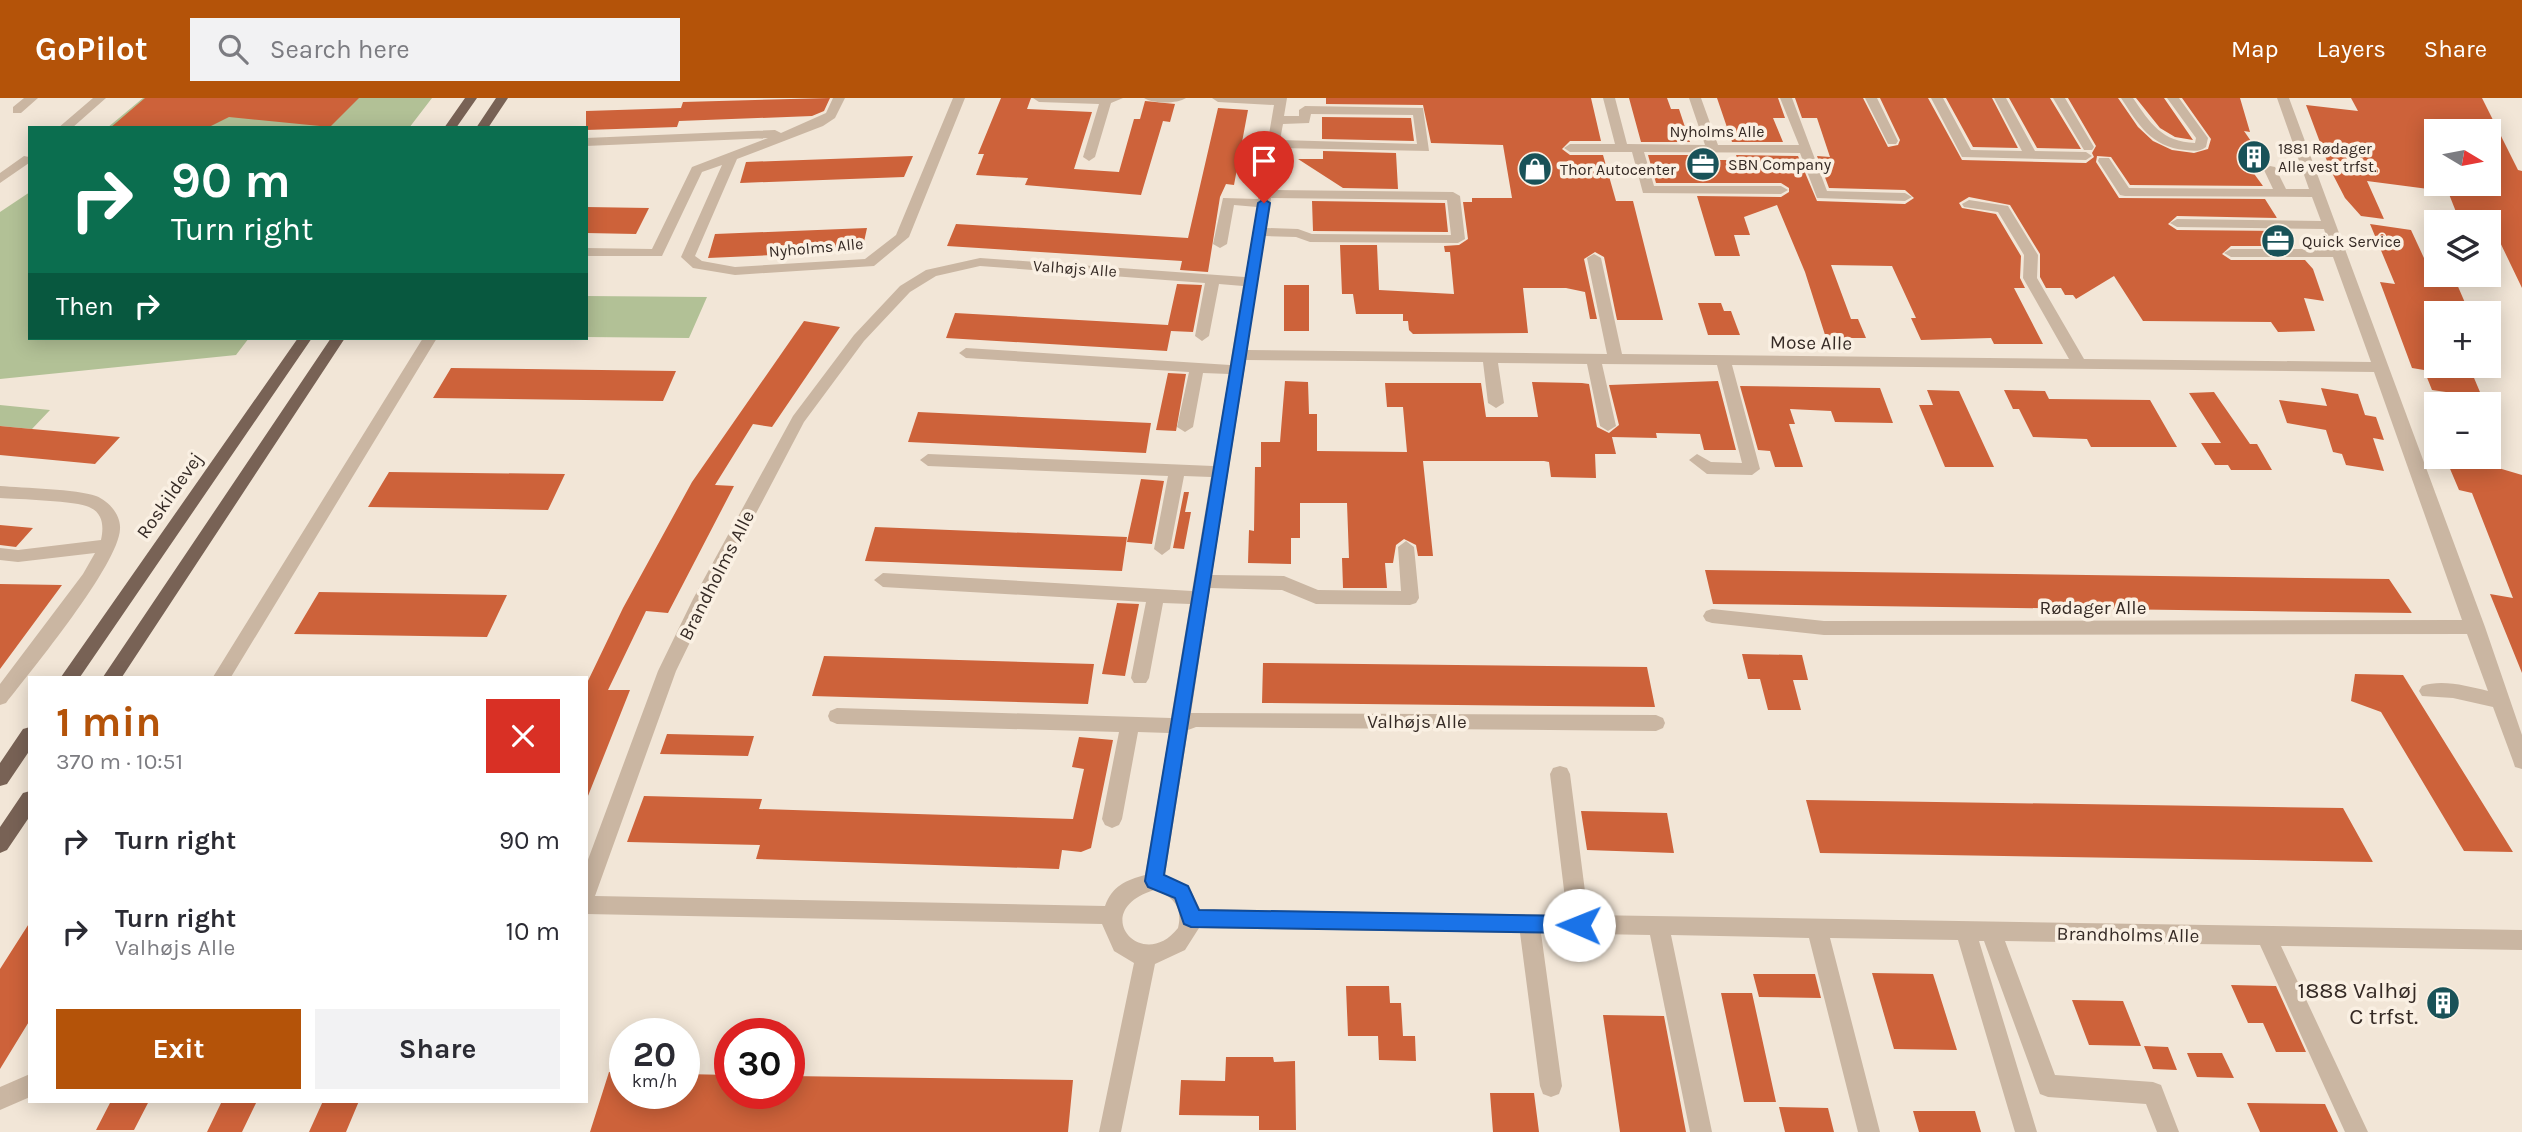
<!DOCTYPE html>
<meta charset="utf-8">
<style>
:root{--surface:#fff;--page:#f2f2f3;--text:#2b2b33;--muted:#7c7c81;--accent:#b45309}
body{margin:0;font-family:Karla,sans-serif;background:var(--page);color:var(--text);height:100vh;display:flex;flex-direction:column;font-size:26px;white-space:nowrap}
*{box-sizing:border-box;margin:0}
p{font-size:23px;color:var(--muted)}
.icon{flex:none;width:38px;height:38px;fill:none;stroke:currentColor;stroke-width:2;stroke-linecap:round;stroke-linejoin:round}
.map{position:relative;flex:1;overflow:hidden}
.details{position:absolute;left:28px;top:578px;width:560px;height:427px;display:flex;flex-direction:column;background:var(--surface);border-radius:0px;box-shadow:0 4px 18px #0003}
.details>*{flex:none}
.guide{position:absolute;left:28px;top:28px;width:560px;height:214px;border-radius:0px;box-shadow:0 4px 18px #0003;background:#0b6e4f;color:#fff;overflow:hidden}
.needle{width:46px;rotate:100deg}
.controls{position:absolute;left:2424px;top:21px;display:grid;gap:14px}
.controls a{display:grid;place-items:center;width:77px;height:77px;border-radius:0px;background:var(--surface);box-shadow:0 4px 18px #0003;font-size:35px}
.speed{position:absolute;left:609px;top:920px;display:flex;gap:14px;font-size:35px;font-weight:700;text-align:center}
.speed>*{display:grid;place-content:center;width:91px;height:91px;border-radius:50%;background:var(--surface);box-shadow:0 4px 18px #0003;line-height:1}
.speed small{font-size:18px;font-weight:400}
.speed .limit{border:10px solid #d22;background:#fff;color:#111}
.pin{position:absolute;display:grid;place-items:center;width:60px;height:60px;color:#fff;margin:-72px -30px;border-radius:50% 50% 50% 0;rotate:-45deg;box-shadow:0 0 7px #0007}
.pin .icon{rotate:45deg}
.me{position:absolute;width:77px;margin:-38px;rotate:271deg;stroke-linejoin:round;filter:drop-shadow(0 0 5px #0008)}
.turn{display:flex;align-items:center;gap:24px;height:147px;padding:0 28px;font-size:32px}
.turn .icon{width:91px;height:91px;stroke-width:2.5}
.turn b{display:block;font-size:49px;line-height:60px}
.then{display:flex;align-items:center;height:66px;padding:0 28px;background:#0003;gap:14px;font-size:26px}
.round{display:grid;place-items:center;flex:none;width:74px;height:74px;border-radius:0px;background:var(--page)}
.head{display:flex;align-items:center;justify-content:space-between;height:119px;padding:0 28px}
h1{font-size:42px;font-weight:700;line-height:52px;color:var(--accent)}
.primary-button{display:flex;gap:14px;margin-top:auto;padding:14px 28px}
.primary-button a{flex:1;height:80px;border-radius:0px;background:var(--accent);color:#fff;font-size:28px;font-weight:700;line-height:80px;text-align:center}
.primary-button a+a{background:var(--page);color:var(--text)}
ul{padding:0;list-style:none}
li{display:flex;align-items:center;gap:21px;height:91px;padding:0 28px}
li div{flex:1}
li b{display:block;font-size:26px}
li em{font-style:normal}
header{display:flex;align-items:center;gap:42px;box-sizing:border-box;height:98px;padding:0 35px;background:var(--accent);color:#fff}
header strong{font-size:33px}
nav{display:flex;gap:38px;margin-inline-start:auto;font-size:24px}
.search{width:490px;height:63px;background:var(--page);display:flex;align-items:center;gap:18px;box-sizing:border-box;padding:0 24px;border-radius:0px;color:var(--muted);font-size:26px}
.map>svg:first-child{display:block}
</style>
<header>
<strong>GoPilot</strong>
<div class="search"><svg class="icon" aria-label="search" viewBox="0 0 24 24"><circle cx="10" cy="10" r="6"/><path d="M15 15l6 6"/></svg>Search here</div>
<nav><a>Map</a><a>Layers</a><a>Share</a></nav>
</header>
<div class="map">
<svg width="2522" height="1034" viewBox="0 0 2522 1034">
<rect width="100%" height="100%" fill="#f2e6d7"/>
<path fill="#b2c196" d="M143,0H432L409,30H107Z
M30,94V240H249L236,257L0,281V114Z
M586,198L707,199L689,240L586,239Z
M0,307L50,312L32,331L0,328Z"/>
<path fill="#cd623a" d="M145,0H359L330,29L229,19L207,30H110Z
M830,0L824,13L812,18L679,23L677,29L586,32V13L681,10L683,4Z
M1001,0H1031L1027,11L1092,14L1074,71L1119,74L1134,21H1140L1145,3L1175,6L1170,24L1163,23L1141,97L1025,87L1028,80L976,77L984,56H978Z
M1326,0H1591L1601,43H1570L1562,51L1570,57H1603L1616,103H1633L1663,222H1617L1604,159L1595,154L1584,161L1597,221H1590L1585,194L1566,190H1523L1528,235L1413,236L1409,232L1408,223H1403V216H1356L1353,196H1342L1340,147H1377L1379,192L1454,196L1450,154H1445L1444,148L1459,147L1468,141L1463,104H1472V100H1512L1503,47L1431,45L1423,7L1326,6Z
M1629,0H1667L1671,11H1679L1690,44H1641Z
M1717,0H1778L1785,20H1773L1783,44H1732Z
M1795,0H1863L1888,49L1898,47L1900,42L1880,0H1928L1962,62L2086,65L2094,59L2092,55L2096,48L2068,0H2118L2138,29L2153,43L2172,52L2194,55L2208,51L2211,41L2182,0H2240L2250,34L2244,33L2264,62H2244L2263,88L2130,87L2111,59L2097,58L2096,64L2119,100L2265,101L2277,120L2177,118L2168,126L2177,132L2283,133L2295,148H2231L2222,156L2231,162H2305L2313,171L2324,203L2304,200L2315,233L2278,234L2271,224L2143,223L2114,178L2076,201L2073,197H2065L2061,190H2046L2040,179V156L2010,107L1969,99L1959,105L1962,110L1996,116L2021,158L2020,180L2025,190H2014L2043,246H1994L1991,240L1921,242L1911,220H1916L1892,168L1831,167L1851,221H1858L1866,240H1826L1805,174L1777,107L1744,119L1750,137H1734L1740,158H1715L1697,98L1781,99L1789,94V90L1781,85H1656L1648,57H1694L1695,62H1738L1736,57L1798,58L1817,103L1905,106L1914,100L1905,92L1829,90L1817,58L1830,59L1817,20H1802Z
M1946,0H1992L2018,50L1973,49Z
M2009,0H2050L2081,51L2037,50Z
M2136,0H2164L2193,42L2175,39L2160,30Z
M2351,0H2482L2518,72L2522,73V190L2497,138L2488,137V124H2460L2445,86L2499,89L2488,69V33L2432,27L2436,35V92L2367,83L2384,121L2361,118L2345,100L2330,71L2306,7L2358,13Z
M1218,10L1248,12L1234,87L1226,86L1220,99L1208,174L1180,172L1182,163L947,148L956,126L1188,140Z
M1322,19L1411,20L1414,43L1322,41Z
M1323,53L1396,55L1398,91L1343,90L1298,61H1323Z
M913,58L904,79L740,85L746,64Z
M1312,103L1445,105L1448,134L1313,133Z
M586,109L649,110L636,136L586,135Z
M2370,126L2411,132L2430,173L2436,177H2453L2469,214L2439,210L2441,215H2436V268H2469L2485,306H2451L2446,294L2432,292L2424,272L2412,270L2380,184L2395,186Z
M867,130L862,153L708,160L715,136Z
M1177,186L1202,187L1193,234L1171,233L1167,253L946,240L955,215L1168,227Z
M1284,187H1309V233H1284Z
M1698,205H1721L1724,213H1731L1740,237H1708Z
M804,223L840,229L772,329L753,326L715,387L734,388L668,515L646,513L608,592H630L586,703V587L623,510L692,384Z
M451,270L676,273L663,303L433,300Z
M1168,275L1186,276L1176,333L1156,332Z
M1285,283L1308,284L1309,316H1317V353L1407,354L1403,309H1387L1385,285H1481L1486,319H1538L1532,284L1582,285L1589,286L1597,329L1609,335L1619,327L1609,287L1718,283L1736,352H1704L1700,336L1656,335L1657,340L1612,339L1616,356H1595L1596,380L1551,379L1549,364L1544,363H1423L1433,458H1418L1416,447L1404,441L1396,447L1393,465H1385L1387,490H1343L1342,460H1349L1347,405H1300V440H1291V466L1248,465L1249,432L1254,433L1255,369H1261V344H1280Z
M1740,288L1880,290L1893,325L1835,324L1831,313L1790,311L1795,326H1789L1803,369H1775L1770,353L1758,352Z
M2321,290L2358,296L2365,317L2376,319L2384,342L2373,340L2384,373L2346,367L2342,356L2333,354L2326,332L2287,325L2279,302L2327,308Z
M1927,292L1959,293L1994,369H1945L1919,307H1933Z
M2004,292L2045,293L2049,301L2150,302L2177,349H2091L2087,341L2033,339L2019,311H2013Z
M2214,294L2250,346H2257L2272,372H2231L2228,367H2215L2201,345H2221L2189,295Z
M918,314L1151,325L1146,355L908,344Z
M0,328L32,331L120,339L95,366L0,357Z
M2445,359H2491L2495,369L2522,377V575L2490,496L2513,500L2472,395L2459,392Z
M389,374L565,376L548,412L368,409Z
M1141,381L1164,383L1152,446L1127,444Z
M1184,394H1189L1185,414H1191L1184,451L1173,450Z
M0,427L33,430L16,449L0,447Z
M875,429L1127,439L1122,473L865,463Z
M1705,472L2389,481L2412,515L1713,506Z
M0,486L62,487L0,571Z
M319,494L507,497L487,539L294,536Z
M1117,505L1139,506L1125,578L1102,576Z
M1742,556L1802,557L1808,582H1793L1801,612H1768L1760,581H1748Z
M824,558L1094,566L1088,606L812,598Z
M1263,565L1647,569L1655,609L1262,605Z
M2355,576L2403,577L2513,754L2464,753L2381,614L2351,603Z
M667,636L754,638L748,658L660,656Z
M1079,639L1113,642L1091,750L1081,754L1062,752L1059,771L756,761L760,747L627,744L644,698L762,701L759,711L1073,721L1084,671L1072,669Z
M1806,702L2343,710L2373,764L1820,755Z
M1581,713L1667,715L1674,755L1587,752Z
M30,824V922L0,971V871Z
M1872,875L1933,876L1957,952L1894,951Z
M1753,876H1815L1821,900L1759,899Z
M2231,887L2276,888L2306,954H2276L2263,925H2248Z
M1346,888H1389L1390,905H1401L1403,938H1415L1416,963L1379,962L1378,938H1348Z
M1721,895H1752L1776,1004H1744Z
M2072,902L2123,903L2141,948L2089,947Z
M1603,917L1664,918L1686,1034H1620Z
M2144,948L2168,949L2177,972L2153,971Z
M2187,955H2222L2234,980L2197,979Z
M1226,959H1273L1274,964L1295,963L1296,1032H1259V1018L1179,1017L1181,982L1225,983Z
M609,974L625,975V996H684V976L730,977V996H789V978L1073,982L1068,1034H590Z
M1490,995H1534L1539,1034H1493Z
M111,1003H149L134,1032H96Z
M222,1003H257L242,1034H207Z
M323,1003H359L346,1034H309Z
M2247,1005L2325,1006L2338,1034H2260Z
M1779,1009L1828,1010L1834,1034H1785Z
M1913,1013H1975L1981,1034H1919Z"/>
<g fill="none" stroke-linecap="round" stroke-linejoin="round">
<path fill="#cab6a2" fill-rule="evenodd" d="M24,0H38L21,15H13V9Z
M93,0H106L72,30H58Z
M833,0H845L835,20L823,28L737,61L695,158L702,163L735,169L865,161L896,137L953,0H965L909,139L874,168L735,177L693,170L681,159L722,67L702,74L662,158H586V150L652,151L692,69L768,40L586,48V40L775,32L781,35L826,15Z
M1033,0H1123L1111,5L1095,59L1089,63L1083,59L1099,6L1039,4Z
M1144,0H1186C1177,6 1153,6 1144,0Z
M1212,0H1287L1284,18H1299V12L1305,8L1423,10L1429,53L1279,50L1273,92L1453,94L1460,98L1465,141L1458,145L1310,144L1296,139L1265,138L1247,252L1607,256L1587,160L1594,156L1601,160L1622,256L2069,261L2023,180L2024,157L1998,114L1964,109L1962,106L1969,102L2008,108L2038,157L2037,180L2084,261L2371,264L2333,159H2231L2224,155L2231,151H2330L2324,131L2177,129L2170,125L2177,121L2321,123L2312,99L2125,98L2120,97L2098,63L2099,60H2109L2129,90L2273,91L2264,72L2270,68L2275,69L2286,91H2309L2277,0H2289L2485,529L2522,637V671L2515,669L2513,663L2493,609L2453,600L2422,598L2419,593L2422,588C2442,581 2467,588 2488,593L2467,536L1824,537L1712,525L1706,523L1703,518L1706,513L1712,511L1824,523L2462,522L2374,274L1732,267L1760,371L1752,377L1707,376L1689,362L1697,356L1711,364L1742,365L1717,267L1602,266L1616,328L1608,333L1600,328L1587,266L1498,265L1504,305L1496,310L1488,305L1483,264L1246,262L1212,477L1284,478L1318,492L1401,493L1398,449L1406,443L1414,449L1419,500L1416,505L1410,507L1316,506L1282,492L1210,490L1191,615L1656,617L1663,620L1665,625L1663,630L1656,633L1196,629L1188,632L1165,777L1191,793L1200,811L1567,817L1550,676L1553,670L1560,668L1567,670L1570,676L1588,817L2522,832V852L2281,848L2368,1034H2345L2260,847L2005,843L2055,977L2153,984L2161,987L2179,1034H2157L2146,1006L2048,999L2040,996L1984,843H1979L2037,1034H2015L1958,842L1830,840L1880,1034H1858L1809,840L1671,837L1712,1034H1690L1650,837L1541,835L1562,988L1559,996L1551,999L1543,996L1540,988L1520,835L1199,830L1185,852L1155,866L1121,1034H1099L1134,865L1114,853L1102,826L586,816V767L658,573L693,501L793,318L854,237L900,188L926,172L980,160L1245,179L1257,109L1234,107L1227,146L1220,150L1213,146L1223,100L1258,101L1274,7L1218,4ZM1311,16L1413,17L1417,46L1280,42L1283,26L1309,25ZM1271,100L1447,102L1451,137L1312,136L1298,131L1267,130ZM980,168L1205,185L1195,238L1202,243L1209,238L1219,186L1243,188L1230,267L966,250L959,255L966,260L1189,274L1177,329L1185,334L1193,329L1203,275L1229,276L1213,368L928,356L920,362L928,368L1168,378L1154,451L1162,457L1170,451L1184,378L1211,379L1192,493L883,475L874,482L883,489L1146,504L1131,580L1134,585H1146L1149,580L1163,505L1190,506L1171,620L837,610L830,613L828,618L830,623L837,626L1119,634L1102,721L1105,727L1112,730L1119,727L1122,721L1138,634L1169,635L1145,777C1126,782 1112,788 1105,808L595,798L676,573L711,501L804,324L864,243L910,194L936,178ZM1154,792C1174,798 1183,810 1178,830C1142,876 1087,813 1154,792Z
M1603,0H1615L1627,46L1705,47L1689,0H1701L1718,47H1799L1780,0H1792L1827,93L1905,95L1912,99L1905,103L1817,100L1800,55L1644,54L1654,88H1781L1788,92L1781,96L1643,95L1632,54H1570L1564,50L1570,46H1615Z
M1865,0H1877L1898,43L1896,46H1888Z
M1931,0H1943L1971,52L2022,53L1994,0H2006L2035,53L2086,54L2092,58L2086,62L1962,59Z
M2053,0H2065L2094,49L2092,52H2084Z
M2121,0H2133C2150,25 2162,44 2195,45L2196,40L2167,0H2179L2208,40L2206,49C2200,54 2193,53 2185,52C2151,49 2138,26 2121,0Z
M24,58L29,59V65L0,85V75Z
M423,240H437L231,579H213Z
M0,388C23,390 77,391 96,398C109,403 121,417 120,431C119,466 31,573 6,605L0,607V586L83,476L95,455L18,464L0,462V450L18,452L101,442C104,428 103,415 89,409C78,403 17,401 0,400Z
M30,976V999L0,1012V989Z"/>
<path fill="#786255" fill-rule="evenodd" d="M465,0H477L456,30H444Z
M496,0H508L488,30H476Z
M298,240H312L80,579H61Z
M331,240H345L122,579H103Z
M30,629V652L7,686L0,688V665L23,631Z
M30,693V718L7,752L0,755V729L23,695Z"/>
</g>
<path fill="#1a73e8" stroke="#114b97" stroke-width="2" d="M1264,101L1270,105L1164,777L1188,788L1199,812L1579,818L1585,821L1588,827L1585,833L1579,835L1191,829L1184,826L1175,800L1148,789L1145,783L1258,105Z"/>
<defs>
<g id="building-disc" transform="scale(1.75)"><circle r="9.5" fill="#195258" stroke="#faf0e3"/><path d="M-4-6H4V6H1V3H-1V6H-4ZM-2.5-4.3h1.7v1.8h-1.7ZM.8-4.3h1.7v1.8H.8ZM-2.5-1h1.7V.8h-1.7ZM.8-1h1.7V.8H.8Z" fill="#fff"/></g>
<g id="office-disc" transform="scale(1.75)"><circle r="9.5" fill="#195258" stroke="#faf0e3"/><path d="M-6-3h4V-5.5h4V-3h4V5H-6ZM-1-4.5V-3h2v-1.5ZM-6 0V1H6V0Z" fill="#fff"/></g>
<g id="shop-disc" transform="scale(1.75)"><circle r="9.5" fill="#195258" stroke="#faf0e3"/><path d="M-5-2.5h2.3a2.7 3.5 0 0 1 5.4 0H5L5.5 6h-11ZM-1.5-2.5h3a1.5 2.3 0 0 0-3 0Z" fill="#fff"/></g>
</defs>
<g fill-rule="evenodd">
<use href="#building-disc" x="2254" y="59"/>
<use href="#office-disc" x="1703" y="66"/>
<use href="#shop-disc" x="1535" y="71"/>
<use href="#office-disc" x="2278" y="143"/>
<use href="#building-disc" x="2443" y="905"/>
</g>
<g text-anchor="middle" stroke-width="7" stroke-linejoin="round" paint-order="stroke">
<g font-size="16" fill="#352a25" stroke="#faf0e3">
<text x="1717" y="39">Nyholms Alle</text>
<text transform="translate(816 149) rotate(-5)" y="6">Nyholms Alle</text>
<text transform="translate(1075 170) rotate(4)" y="6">Valhøjs Alle</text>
</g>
<g font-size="16" fill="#352a25" stroke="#faf0e3" text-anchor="start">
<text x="2278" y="56">1881 Rødager<tspan x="2278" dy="18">Alle vest trfst.</tspan></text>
<text x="1728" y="72">SBN Company</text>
<text x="1560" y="77">Thor Autocenter</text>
<text x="2302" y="149">Quick Service</text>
</g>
<g font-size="19" fill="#352a25" stroke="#faf0e3">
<text transform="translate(1811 244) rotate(1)" y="7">Mose Alle</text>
<text transform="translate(169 397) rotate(-55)" y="7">Roskildevej</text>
<text transform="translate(716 477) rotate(-63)" y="7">Brandholms Alle</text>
<text x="2093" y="516">Rødager Alle</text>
<text x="1417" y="630">Valhøjs Alle</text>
<text transform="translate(2128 836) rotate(1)" y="7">Brandholms Alle</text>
</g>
<g font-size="23" fill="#352a25" stroke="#faf0e3" text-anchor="end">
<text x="2418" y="900">1888 Valhøj<tspan x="2418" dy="26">C trfst.</tspan></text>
</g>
</g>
</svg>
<div class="controls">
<a><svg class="needle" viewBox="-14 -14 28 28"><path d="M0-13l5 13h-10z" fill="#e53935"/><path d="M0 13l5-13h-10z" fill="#7c7c81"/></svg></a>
<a><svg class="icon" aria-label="layers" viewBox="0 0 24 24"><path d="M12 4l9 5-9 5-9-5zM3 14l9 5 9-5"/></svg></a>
<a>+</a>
<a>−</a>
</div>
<div class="speed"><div>20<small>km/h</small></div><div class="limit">30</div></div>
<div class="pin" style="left:1264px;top:105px;background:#d93025"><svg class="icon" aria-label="arrive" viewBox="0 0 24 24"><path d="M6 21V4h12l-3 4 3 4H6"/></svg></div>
<svg class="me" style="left:1579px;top:827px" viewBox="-20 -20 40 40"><circle r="19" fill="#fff"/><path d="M0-13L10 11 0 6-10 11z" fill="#1a73e8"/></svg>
<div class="guide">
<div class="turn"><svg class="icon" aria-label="right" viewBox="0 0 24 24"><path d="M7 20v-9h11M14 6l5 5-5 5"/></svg><div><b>90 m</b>Turn right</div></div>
<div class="then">Then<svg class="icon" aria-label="right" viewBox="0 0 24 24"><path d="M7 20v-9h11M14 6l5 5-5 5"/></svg></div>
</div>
<section class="details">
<div class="head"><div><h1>1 min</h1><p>370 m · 10:51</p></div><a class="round" style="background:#d93025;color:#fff"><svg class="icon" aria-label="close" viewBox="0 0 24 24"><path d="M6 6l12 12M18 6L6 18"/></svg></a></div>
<ul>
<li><svg class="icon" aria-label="right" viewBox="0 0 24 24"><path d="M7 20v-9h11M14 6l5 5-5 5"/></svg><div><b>Turn right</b></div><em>90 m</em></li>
<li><svg class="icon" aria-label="right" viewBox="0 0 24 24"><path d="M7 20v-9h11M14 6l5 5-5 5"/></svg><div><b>Turn right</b><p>Valhøjs Alle</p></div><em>10 m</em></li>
</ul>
<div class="primary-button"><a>Exit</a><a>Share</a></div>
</section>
</div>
